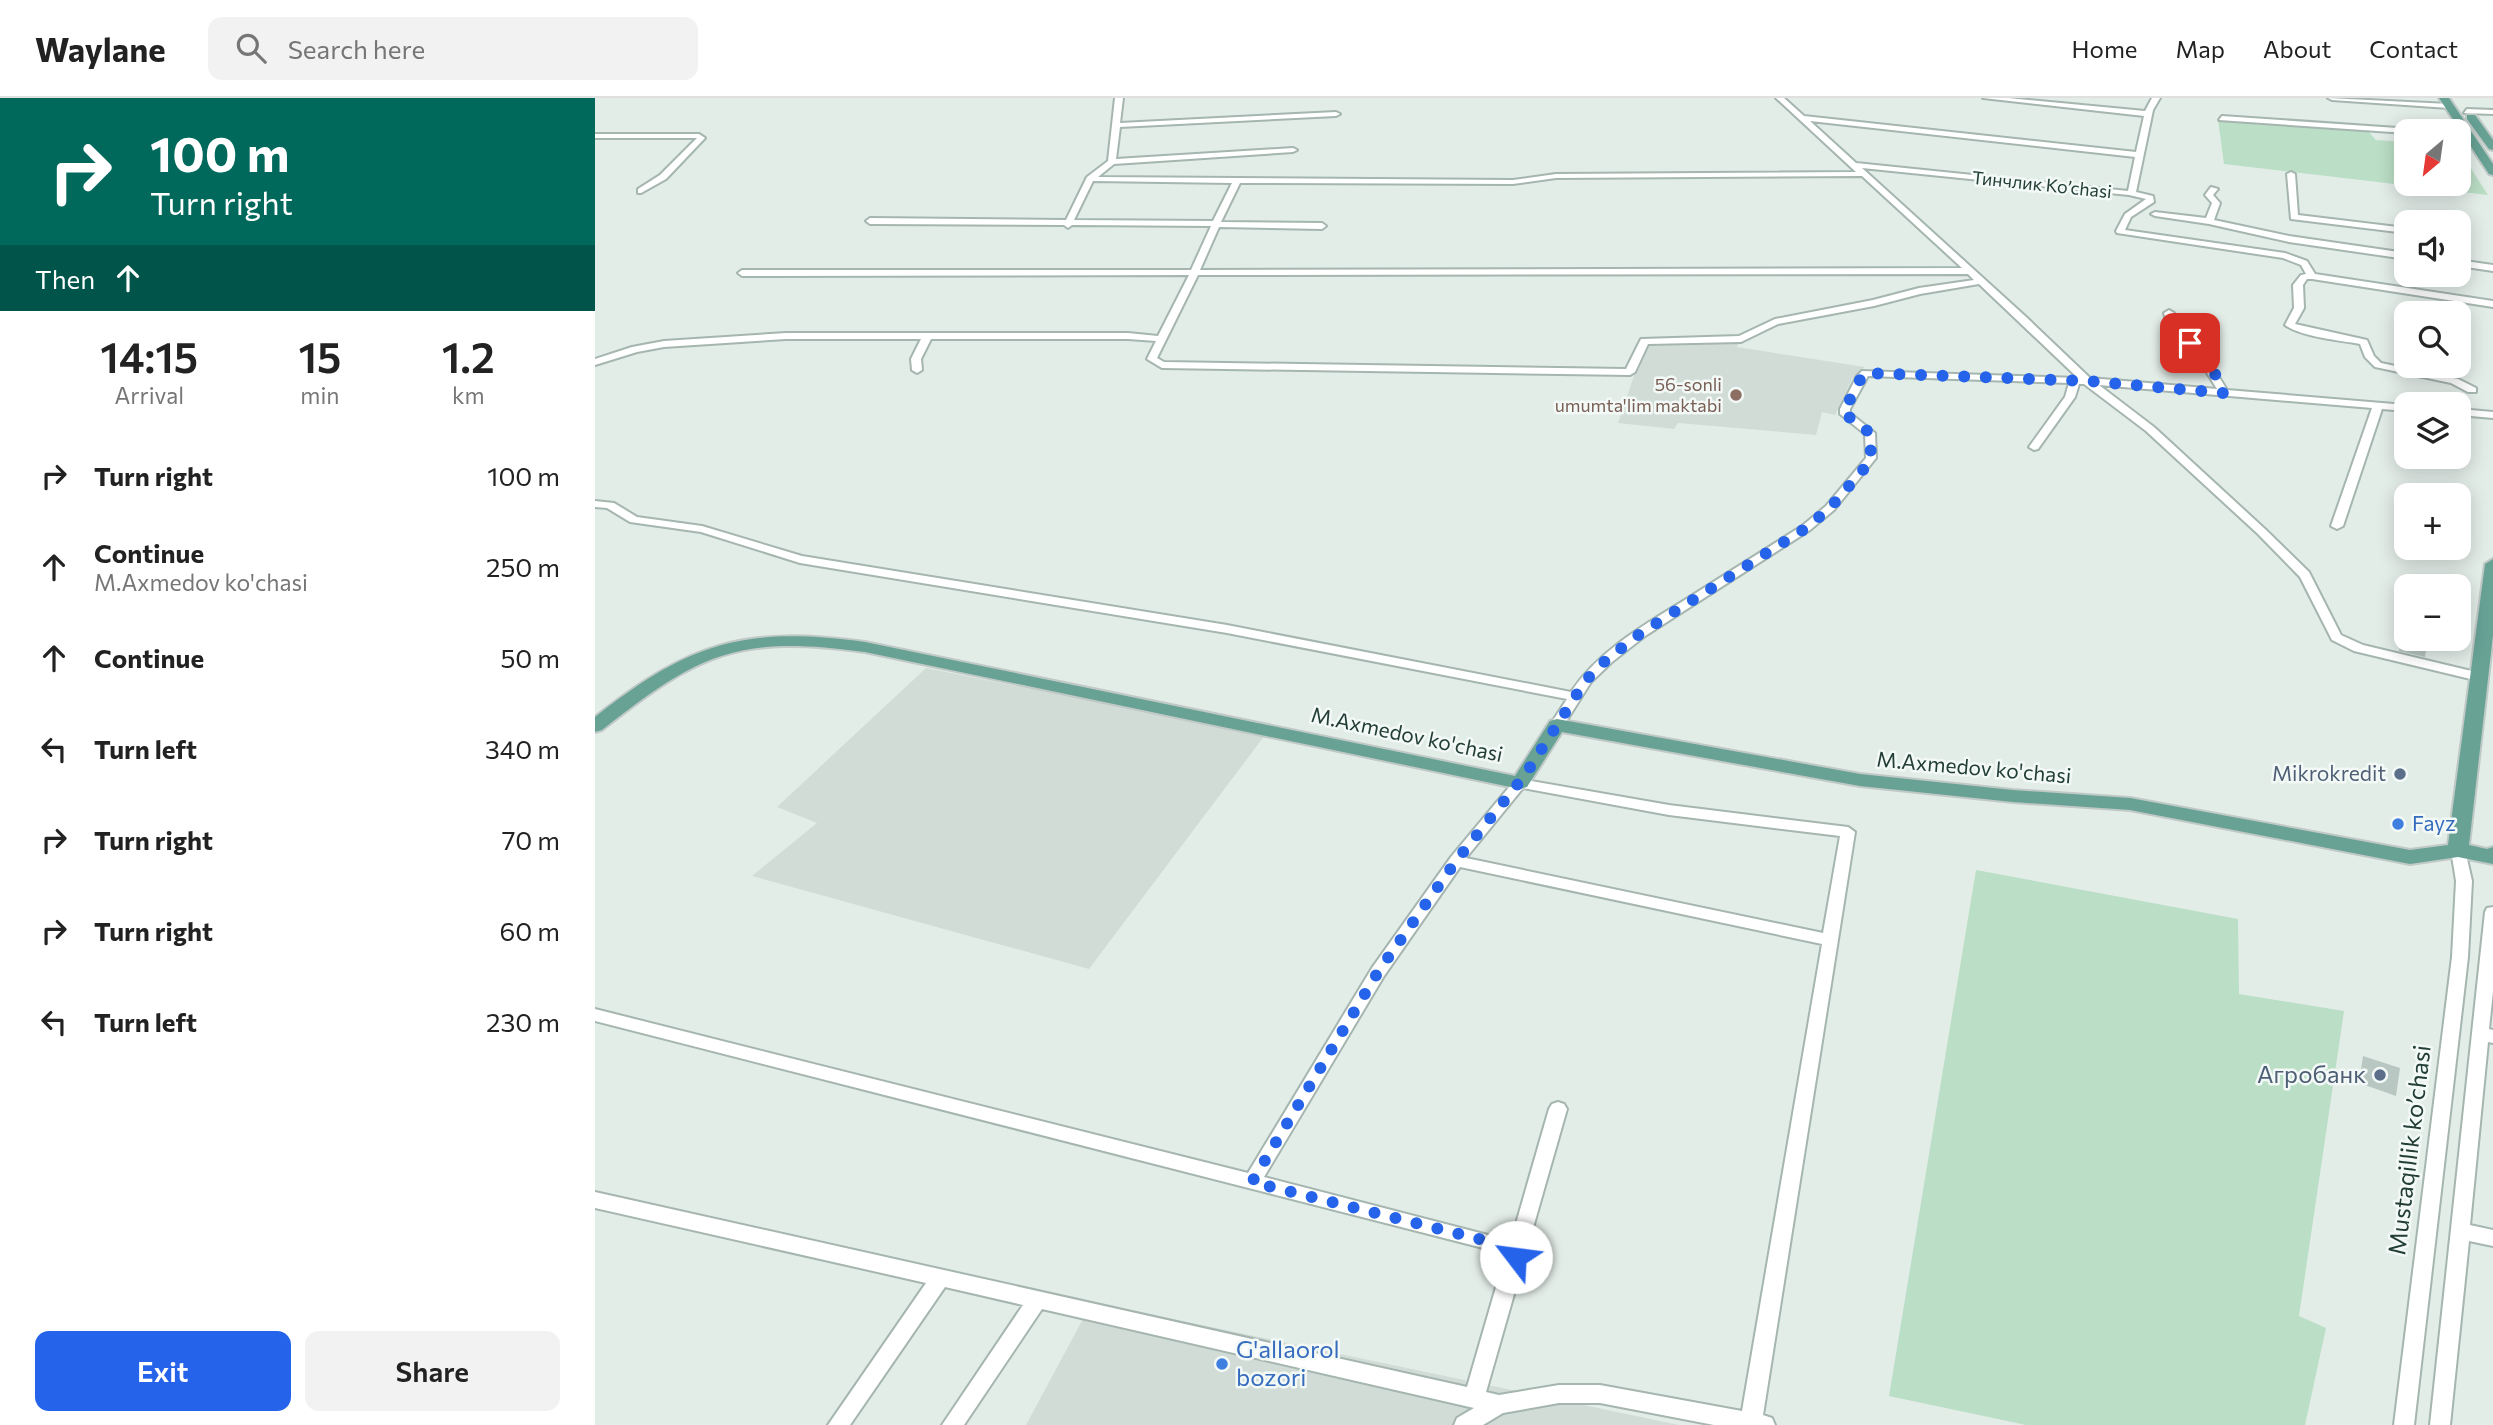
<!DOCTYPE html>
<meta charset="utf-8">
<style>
:root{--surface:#fff;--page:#f2f2f2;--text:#222;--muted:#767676;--line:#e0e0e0;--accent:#2563eb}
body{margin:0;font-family:Commissioner,sans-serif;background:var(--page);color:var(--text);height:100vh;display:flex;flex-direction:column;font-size:26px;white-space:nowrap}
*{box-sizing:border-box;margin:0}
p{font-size:23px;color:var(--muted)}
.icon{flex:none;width:38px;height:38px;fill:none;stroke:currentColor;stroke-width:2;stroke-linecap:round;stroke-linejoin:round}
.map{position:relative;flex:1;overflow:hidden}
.side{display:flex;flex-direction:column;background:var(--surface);width:595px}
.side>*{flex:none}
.hud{background:#00695c;color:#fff;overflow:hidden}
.needle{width:46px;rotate:209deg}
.fabs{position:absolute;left:1799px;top:21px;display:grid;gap:14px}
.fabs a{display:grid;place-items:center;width:77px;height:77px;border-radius:14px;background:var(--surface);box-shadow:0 4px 18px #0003;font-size:35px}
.pin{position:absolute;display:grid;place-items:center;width:60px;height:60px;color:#fff;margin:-30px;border-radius:14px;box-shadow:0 4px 10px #0006}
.me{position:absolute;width:77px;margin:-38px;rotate:300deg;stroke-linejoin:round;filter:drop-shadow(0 0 5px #0008)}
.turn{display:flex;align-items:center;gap:24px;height:147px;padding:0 35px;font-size:32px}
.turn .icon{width:91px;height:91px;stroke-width:2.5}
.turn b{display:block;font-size:49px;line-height:60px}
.then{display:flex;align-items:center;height:66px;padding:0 35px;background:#0003;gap:14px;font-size:26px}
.eta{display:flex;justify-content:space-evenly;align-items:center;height:119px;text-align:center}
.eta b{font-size:42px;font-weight:600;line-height:49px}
.button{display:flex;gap:14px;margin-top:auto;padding:14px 35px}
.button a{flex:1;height:80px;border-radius:14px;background:var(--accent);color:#fff;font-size:28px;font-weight:600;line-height:80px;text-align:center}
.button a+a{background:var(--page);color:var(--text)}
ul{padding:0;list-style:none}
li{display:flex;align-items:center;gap:21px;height:91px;padding:0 35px}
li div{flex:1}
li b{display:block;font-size:26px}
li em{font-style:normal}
header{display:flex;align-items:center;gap:42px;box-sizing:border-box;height:98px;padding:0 35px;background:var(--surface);border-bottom:2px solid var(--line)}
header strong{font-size:33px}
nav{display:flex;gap:38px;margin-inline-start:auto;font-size:24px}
.search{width:490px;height:63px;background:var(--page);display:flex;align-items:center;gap:18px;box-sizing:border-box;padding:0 24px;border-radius:14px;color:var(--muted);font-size:26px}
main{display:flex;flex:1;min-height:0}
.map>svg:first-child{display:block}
</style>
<header>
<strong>Waylane</strong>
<div class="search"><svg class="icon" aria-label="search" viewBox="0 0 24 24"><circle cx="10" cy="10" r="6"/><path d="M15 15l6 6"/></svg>Search here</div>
<nav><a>Home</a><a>Map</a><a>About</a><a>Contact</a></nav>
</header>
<main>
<section class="side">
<div class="hud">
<div class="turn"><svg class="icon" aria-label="right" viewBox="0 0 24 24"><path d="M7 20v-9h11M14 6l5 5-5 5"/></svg><div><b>100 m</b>Turn right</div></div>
<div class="then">Then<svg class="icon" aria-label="ahead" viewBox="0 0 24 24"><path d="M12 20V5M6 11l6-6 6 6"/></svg></div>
</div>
<div class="eta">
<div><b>14:15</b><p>Arrival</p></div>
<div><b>15</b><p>min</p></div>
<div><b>1.2</b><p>km</p></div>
</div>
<ul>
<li><svg class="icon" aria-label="right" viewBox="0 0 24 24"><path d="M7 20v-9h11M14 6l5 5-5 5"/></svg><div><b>Turn right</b></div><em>100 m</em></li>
<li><svg class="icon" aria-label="ahead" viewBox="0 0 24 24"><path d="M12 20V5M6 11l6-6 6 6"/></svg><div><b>Continue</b><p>M.Axmedov ko'chasi</p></div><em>250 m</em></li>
<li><svg class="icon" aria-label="ahead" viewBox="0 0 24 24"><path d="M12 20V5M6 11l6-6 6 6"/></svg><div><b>Continue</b></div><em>50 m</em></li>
<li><svg class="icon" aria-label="left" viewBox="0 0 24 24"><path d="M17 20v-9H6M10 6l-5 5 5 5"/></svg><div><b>Turn left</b></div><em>340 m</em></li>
<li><svg class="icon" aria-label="right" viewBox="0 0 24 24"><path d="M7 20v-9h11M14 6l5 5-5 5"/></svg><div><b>Turn right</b></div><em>70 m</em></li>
<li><svg class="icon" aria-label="right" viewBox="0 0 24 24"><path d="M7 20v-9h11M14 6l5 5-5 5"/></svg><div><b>Turn right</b></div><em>60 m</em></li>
<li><svg class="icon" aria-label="left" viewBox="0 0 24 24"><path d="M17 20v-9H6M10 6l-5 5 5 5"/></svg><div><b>Turn left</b></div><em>230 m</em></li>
</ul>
<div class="button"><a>Exit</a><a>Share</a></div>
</section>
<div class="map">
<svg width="1898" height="1327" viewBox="0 0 1898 1327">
<rect width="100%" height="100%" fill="#e3ede8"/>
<path fill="#d1dcd7" d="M1144,245L1142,249L1270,269L1257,281L1240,317L1227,314L1221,337L1083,325L1079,331L1023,325L1041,272L1044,271L1050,246Z
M331,570L670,637L494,871L157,778L222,725L182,709Z
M497,1204L1084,1327H431Z"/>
<path fill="#bbdec6" d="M1623,22L1772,32L1781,42L1811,44V86H1864V52L1893,97L1629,66Z
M1381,772L1643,821L1644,896L1749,913L1704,1218L1731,1230L1710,1327H1431L1294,1298Z"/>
<path fill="#b8c7c1" d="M1807,541L1832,547L1830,559L1804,553Z
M1768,958L1805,970L1801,998L1764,985Z"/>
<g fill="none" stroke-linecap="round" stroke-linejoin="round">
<g stroke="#a5b5af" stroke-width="4">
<path id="minor" d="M520,0H528L525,25L741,14L745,16L741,18L525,29L521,61L698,50L702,52L698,54L519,66L503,79L918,82L961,76L1261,74L1181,0H1189L1209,18L1541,54L1549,18L1388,0H1413L1550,13L1557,0H1565L1558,12L1541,94L1558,98L1559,104L1536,119L1530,132L1690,155L1712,163L1720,176L1898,203V209L1717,181H1712L1708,187L1709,210L1700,226L1772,242L1779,258L1786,265L1863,281L1881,290V294H1873L1856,285L1780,269L1770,259L1765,246C1744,242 1707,239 1690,227L1699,210L1698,187L1706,177L1711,176L1706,167L1688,160L1522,135L1521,133L1530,116L1551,101L1534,97L1267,70L1430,218L1495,280L1622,291L1604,262L1574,234L1569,215L1574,212L1579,215L1582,231L1611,258L1632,292L1811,307V313L1787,311L1748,428L1742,431L1736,428L1777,310L1504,287L1559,329L1671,432L1714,474L1746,537L1768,547L1889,576L1891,579L1884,583L1759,553L1737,542L1705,479L1663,436L1551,333L1489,286H1484L1480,299L1443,351L1439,352L1434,349L1470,299L1474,285L1273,278L1255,311V315L1280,335L1281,360L1239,412L1215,432L1050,538L1017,564L996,584L967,630L962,631L955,627L972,601L632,535L205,465L106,434L35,424L12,410L0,409V403L19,405L42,419L107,428L207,458L632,527L976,594C1004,552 1051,526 1093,500C1131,476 1169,452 1207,428L1231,408L1271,360L1270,336L1245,316V311L1262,278L1267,273L1483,280L1384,186L1325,196L1279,208L1183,226L1146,244L1053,246L1040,274L1035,277L567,270L552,261L561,243L533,241H336L326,261L327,272L322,275L317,272L316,261L326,241H191L69,249L42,254L0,267V261L37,249L69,243L191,235H533L563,238L594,177L147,178L143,175L147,172H596L616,128L477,127L473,130L469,127L275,126L271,123L275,120L471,122L492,79L513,63ZM1215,23L1540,59L1533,93L1261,65ZM1267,78L1367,170L605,172L624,129L727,131L731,128L727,125L626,124L645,85L918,86L961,80ZM498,83L637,85L618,123L479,122ZM1373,176L1379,182L1324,190L1278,202L1180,221L1144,238L1046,241L1031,271L569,264L562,260L603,177Z
M1733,0L1854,6L1858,8L1854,10L1737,2Z
M1872,11L1898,12V16L1869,15Z
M1627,18L1817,31L1821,33L1811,35L1624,22Z
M0,36H104L110,40L71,81L46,95H43V91L65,77L102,40H0Z
M1696,74L1700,76L1703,117L1811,130V135L1696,121L1692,76Z
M1616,89L1623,91L1618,97L1625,105L1619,122L1694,138L1811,155V161L1694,144L1614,126L1560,118L1556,116L1560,114L1611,120L1617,105L1610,97Z
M1864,129L1868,132L1870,163L1898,167V173L1864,168Z
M1864,311L1898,314V320L1864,317Z
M925,681L1074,707L1253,729L1260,734L1168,1317L1177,1320L1180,1327H1119L1005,1305H964L908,1315L888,1327H859L862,1320L879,1310L447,1211L369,1327H347L428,1207L350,1189L255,1327H233L331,1185L0,1110V1094L872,1289L910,1158L900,1153L0,923V911L653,1075L777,870L856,759L920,682ZM928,690L1074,717L1245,738L1228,835L871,760ZM865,769L1227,846L1147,1313L1005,1287H964L904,1297L891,1294L972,1011L969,1006L963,1004L957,1006L954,1011L916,1143L669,1079L789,878Z
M1863,747L1870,752L1877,783L1873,859L1819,1327H1799L1857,859L1861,783L1856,752Z
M1898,809V893L1894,931L1898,932V945L1893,944L1875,1127L1898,1132V1148L1874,1143L1855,1327H1835L1890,814L1892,810Z"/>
</g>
<g stroke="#c1c9c7" stroke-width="4">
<path id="major" d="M1844,0H1854L1898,66V77L1894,76Z
M1872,17H1880L1898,42V52L1894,51L1872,21Z
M1898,461V537L1874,747L1892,751L1898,749V766L1863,759L1815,766L1535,712L1418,704L1265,688L967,634L932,689L925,691L270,554C144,537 105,554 7,632L0,634V619C95,544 150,528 270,544L920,678L955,623L962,621L1265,676L1418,692L1535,700L1815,752L1853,747L1890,466Z"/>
</g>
<use href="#minor" fill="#fff" fill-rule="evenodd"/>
<use href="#major" fill="#67a295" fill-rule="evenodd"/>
</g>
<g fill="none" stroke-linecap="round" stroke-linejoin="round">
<path stroke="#2563eb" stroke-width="12" stroke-dasharray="0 21.6" d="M921,1159L918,1152L904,1146L657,1084L783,874L861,763L930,677L991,582L1012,561L1046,535L1211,430L1235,410L1273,366L1276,360L1275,335L1250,316V311L1267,278L1271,275L1492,283L1629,295L1618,272L1595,245"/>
</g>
<circle fill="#8d6e63" stroke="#f3f9f6" stroke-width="2.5" cx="1141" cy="297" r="7"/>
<g fill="#5c6f8a" stroke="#f3f9f6" stroke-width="2.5">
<circle cx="1805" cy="676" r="7"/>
<circle cx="1785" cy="977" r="7"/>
</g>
<g fill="#3f7fe0" stroke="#f3f9f6" stroke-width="2.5">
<circle cx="1803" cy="726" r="7"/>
<circle cx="627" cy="1266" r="7"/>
</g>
<g text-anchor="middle" stroke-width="5" stroke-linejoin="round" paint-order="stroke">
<g font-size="18" fill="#223e37" stroke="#f3f9f6">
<text transform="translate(1447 87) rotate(6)" y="6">Тинчлик Ko’chasi</text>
</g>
<g font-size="18" fill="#785e54" stroke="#f3f9f6" text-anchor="end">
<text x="1127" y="293">56-sonli<tspan x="1127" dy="21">umumta'lim maktabi</tspan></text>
</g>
<g font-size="21" fill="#223e37" stroke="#f3f9f6">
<text transform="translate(812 637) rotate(12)" y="7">M.Axmedov ko'chasi</text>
<text transform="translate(1379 670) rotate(5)" y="7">M.Axmedov ko'chasi</text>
</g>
<g font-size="21" fill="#4e5e75" stroke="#f3f9f6" text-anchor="end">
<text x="1791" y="683">Mikrokredit</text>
</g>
<g font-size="21" fill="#366cbe" stroke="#f3f9f6" text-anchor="start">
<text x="1817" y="733">Fayz</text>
</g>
<g font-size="24" fill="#4e5e75" stroke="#f3f9f6" text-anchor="end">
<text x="1771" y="985">Агробанк</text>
</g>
<g font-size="24" fill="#223e37" stroke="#f3f9f6">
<text transform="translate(1815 1052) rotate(-83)" y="8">Mustaqillik ko’chasi</text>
</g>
<g font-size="24" fill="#366cbe" stroke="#f3f9f6" text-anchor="start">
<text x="641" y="1260">G'allaorol<tspan x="641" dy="28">bozori</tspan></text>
</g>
</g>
</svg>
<div class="fabs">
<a><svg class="needle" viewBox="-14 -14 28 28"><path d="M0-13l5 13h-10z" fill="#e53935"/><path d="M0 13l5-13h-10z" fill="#767676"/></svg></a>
<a><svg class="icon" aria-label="sound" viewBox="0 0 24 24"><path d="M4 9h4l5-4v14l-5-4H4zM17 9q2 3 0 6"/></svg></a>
<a><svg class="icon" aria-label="search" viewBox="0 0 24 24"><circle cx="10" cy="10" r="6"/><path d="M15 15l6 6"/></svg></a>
<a><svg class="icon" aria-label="layers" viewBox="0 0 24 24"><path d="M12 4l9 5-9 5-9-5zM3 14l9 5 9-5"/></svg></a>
<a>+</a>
<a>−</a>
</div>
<div class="pin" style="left:1595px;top:245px;background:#d93025"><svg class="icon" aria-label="arrive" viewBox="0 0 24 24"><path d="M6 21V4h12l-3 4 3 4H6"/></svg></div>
<svg class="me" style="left:921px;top:1159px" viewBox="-20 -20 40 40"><circle r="19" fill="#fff"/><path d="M0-13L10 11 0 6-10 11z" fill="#2563eb"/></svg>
</div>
</main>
